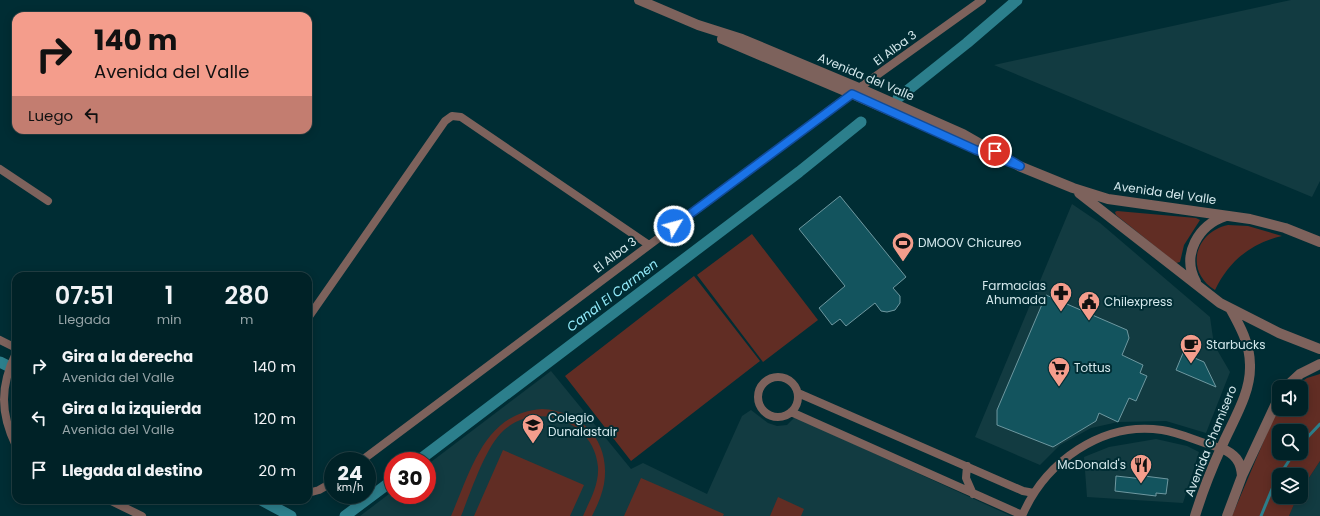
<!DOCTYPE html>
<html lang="es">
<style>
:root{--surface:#002227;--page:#0a2a2f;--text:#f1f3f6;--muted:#95a4a7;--line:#223f44}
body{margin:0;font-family:Poppins,sans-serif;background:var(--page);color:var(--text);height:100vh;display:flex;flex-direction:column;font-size:15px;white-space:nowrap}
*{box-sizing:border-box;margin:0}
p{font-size:13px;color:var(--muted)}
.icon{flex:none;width:22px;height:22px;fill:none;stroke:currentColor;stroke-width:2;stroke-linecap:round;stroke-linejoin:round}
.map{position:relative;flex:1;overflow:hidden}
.sheet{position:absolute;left:12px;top:272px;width:300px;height:232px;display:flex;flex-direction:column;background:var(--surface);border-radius:12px;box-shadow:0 2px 10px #0003,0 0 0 1px var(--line)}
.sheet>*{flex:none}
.top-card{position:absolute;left:12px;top:12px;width:300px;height:122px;border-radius:12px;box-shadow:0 2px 10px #0003,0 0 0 1px var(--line);background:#f49d8c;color:#111;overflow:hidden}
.fabs{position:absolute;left:1272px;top:380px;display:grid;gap:8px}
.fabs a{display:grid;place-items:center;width:36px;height:36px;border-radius:8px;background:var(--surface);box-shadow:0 2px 10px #0003,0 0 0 1px var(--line);font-size:20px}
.speed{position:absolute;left:324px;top:452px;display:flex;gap:8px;font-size:20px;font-weight:700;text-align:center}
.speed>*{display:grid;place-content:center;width:52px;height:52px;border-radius:50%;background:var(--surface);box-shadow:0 2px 10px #0003,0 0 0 1px var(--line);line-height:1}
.speed small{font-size:10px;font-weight:400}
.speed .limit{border:6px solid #d22;background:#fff;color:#111}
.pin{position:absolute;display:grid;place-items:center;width:34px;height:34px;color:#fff;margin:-17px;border:2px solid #fff;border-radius:50%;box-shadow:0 1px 4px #0007}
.me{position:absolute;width:44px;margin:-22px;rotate:53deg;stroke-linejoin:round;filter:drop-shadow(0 0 3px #0008)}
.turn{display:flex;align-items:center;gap:14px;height:84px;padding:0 16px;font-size:18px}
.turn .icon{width:52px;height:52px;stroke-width:2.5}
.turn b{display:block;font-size:28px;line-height:34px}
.then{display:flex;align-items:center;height:38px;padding:0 16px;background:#0003;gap:8px;font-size:15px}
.eta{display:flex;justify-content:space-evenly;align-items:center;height:68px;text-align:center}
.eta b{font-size:24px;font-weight:600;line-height:28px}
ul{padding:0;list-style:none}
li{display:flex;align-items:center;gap:12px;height:52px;padding:0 16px}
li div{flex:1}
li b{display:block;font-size:15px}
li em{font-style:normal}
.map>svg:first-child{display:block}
</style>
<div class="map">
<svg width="1320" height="516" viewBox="0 0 1320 516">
<rect width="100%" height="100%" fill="#002d34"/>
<path fill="#123b41" d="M1291,0H1320V181L1312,197L994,65Z
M1072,204L1100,223L1210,317L1213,338L1216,348L1230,372L1206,433L1166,421L1118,422L1091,428L1060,445L1040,465L975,437Z
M551,371L631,469L643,463L707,494L742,416L751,410L768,423L777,426L787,425L795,417L1011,516H360L393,491V495H427V465Z
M1156,439L1187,446L1199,452L1183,503L1087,497L1084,457L1109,447Z
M1320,461V516H1289L1296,498L1301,497V490Z"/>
<path fill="#612d24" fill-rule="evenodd" d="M1117,211L1196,218L1200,220L1184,245L1180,262L1176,263L1116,215L1115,212Z
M1228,225L1248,226L1282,236C1251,243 1229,261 1215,290C1184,271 1195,232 1228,225Z
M752,234L818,320L763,362L697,275Z
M694,276L760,361L631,461L565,376Z
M1320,374V461L1301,490V475H1279V497H1297L1289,516H1232L1279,405V409H1301V387H1294L1307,378ZM1279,431H1301V453H1279Z
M542,409C583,411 611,442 604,484C602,495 597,506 592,516H583C590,500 599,485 598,467C595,422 538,400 504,430C485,447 471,492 461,516H451C471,471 484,413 542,409Z
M503,450L584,485L570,516H474Z
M641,478L724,514L723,516H624Z
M778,497L804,509L801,516H770Z"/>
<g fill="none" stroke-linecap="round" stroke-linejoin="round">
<path stroke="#2c7f8c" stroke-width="3" d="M1301,444L1320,424
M1261,516L1275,482L1294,453"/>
<path stroke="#2c7f8c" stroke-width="11" d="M898,98L967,43L1017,0
M0,362L16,370
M418,461L799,172L861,122
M261,500L291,516
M345,516L393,480"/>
</g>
<path fill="#13545e" stroke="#6e98a0" d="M840,196L906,277L893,288L900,296V303L895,310L887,312L881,311L875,303L846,326L840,319L832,325L819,308L845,286L799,229Z
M1046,295L1127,330L1129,338L1122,355L1143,365L1140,373L1147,376L1136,401L1129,398L1118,422L1099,413L1096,421L1053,447L997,425V410Z
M1183,353L1204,362L1216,387L1176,370Z
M1116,476L1143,479L1144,476L1168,479L1166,494L1156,493V496L1115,491Z"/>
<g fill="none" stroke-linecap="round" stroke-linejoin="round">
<path stroke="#7d625c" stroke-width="8" d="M0,169L48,201
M308,318L445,121L452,116L461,117L649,245
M0,340L16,348
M16,353C0,386 0,413 16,446
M758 397a20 20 0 1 1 40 0a20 20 0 1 1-40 0Z
M798,393L1023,491L1034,493
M791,412L1022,515
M361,461L859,88L982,0
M967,466L966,478L973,494
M308,493L319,490L333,482
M109,500L142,516
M1022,516C1045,462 1102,421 1162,430C1182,433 1201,443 1221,448"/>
<path stroke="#7d625c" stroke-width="10" d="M639,0L698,25L742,39L859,88L963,134L1019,166L1073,188L1108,199L1250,219L1285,228L1320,242
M722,39L852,94L999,159
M1079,193L1220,303L1279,333L1320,349
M1196,282C1181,255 1198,225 1226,216
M1286,387L1300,374L1320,364
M1221,448C1235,454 1241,461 1242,476
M1195,516C1202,493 1211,470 1221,448C1232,422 1251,394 1250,365C1250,344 1240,326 1230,308
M1227,516L1242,476L1279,397"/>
</g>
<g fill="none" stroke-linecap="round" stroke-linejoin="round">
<g stroke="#114b97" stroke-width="10">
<path id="route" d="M674,226L852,94L976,150L1020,166L995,151"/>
</g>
<use href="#route" stroke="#1a73e8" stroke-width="7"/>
</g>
<defs>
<g id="stadium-pin" transform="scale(1.15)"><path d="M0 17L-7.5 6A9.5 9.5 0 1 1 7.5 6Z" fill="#f49d8c" stroke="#002d34"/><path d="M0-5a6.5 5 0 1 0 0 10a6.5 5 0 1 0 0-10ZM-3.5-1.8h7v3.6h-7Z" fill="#111"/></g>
<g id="pharmacy-pin" transform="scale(1.15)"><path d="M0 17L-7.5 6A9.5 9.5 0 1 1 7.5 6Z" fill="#f49d8c" stroke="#002d34"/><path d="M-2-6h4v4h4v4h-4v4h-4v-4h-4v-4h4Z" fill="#111"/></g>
<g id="civic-pin" transform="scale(1.15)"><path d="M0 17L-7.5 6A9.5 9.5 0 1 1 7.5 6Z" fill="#f49d8c" stroke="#002d34"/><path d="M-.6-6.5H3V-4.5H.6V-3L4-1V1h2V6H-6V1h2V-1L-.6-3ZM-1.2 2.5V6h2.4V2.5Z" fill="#111"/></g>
<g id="cafe-pin" transform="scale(1.15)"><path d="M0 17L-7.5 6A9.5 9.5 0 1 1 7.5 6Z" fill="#f49d8c" stroke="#002d34"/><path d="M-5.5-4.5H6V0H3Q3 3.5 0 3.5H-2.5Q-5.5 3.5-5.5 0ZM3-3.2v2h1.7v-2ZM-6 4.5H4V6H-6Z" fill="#111"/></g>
<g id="supermarket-pin" transform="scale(1.15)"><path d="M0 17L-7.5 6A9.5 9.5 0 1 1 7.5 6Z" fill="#f49d8c" stroke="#002d34"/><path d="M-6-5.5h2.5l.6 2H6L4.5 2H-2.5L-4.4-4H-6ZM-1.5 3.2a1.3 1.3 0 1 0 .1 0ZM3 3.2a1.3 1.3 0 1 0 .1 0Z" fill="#111"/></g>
<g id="school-pin" transform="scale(1.15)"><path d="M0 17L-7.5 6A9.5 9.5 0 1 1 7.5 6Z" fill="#f49d8c" stroke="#002d34"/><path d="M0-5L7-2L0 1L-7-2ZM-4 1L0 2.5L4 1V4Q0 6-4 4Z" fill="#111"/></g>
<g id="restaurant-pin" transform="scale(1.15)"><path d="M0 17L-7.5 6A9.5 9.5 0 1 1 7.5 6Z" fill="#f49d8c" stroke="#002d34"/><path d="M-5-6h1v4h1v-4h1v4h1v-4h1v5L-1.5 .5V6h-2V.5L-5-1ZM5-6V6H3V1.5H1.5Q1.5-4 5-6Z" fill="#111"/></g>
</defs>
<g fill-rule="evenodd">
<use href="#stadium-pin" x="903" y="243"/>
<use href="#pharmacy-pin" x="1061" y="293"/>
<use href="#civic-pin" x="1089" y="302"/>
<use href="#cafe-pin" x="1191" y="345"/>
<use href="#supermarket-pin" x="1059" y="368"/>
<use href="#school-pin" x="533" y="425"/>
<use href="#restaurant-pin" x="1141" y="465"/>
</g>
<g text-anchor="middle" stroke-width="4" stroke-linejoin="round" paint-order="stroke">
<g font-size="12" fill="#d3e8ec" stroke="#002d34">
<text transform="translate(895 48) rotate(-36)" y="4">El Alba 3</text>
<text transform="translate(866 77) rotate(23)" y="4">Avenida del Valle</text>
<text transform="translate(1165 193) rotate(8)" y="4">Avenida del Valle</text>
<text transform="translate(615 255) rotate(-37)" y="4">El Alba 3</text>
<text transform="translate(1211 441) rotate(-68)" y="4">Avenida Chamisero</text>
</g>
<g font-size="12" fill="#d3e8ec" stroke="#002d34" text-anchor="start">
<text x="918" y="247">DMOOV Chicureo</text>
<text x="1046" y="290" text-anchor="end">Farmacias<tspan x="1046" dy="14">Ahumada</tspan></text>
<text x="1104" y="306">Chilexpress</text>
<text x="1206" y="349">Starbucks</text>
<text x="1074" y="372">Tottus</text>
<text x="548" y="422">Colegio<tspan x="548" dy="14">Dunalastair</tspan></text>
<text x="1126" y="469" text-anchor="end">McDonald's</text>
</g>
<g font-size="13" font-style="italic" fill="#93ecfc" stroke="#002d34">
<text transform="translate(612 295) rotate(-37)" y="5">Canal El Carmen</text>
</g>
</g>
</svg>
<div class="fabs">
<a><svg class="icon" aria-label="sound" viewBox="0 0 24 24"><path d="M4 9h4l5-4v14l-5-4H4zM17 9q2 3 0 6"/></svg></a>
<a><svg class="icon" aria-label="search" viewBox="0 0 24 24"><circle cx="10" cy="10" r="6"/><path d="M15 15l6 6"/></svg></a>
<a><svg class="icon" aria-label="layers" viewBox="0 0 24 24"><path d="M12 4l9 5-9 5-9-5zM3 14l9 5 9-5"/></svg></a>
</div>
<div class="speed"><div>24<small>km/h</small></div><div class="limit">30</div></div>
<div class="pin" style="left:995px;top:151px;background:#d93025"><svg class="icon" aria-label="arrive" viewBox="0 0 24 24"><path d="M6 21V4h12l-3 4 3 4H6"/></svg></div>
<svg class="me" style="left:674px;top:226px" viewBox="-20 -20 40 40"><circle r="17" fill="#1a73e8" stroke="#fff" stroke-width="3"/><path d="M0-11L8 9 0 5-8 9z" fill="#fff"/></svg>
<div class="top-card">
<div class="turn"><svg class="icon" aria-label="right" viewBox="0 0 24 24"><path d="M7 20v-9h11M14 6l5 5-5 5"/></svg><div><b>140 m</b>Avenida del Valle</div></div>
<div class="then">Luego<svg class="icon" aria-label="left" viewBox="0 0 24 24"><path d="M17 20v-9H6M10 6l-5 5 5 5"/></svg></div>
</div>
<section class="sheet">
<div class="eta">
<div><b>07:51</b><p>Llegada</p></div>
<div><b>1</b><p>min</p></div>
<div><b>280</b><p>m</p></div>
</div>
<ul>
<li><svg class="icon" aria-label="right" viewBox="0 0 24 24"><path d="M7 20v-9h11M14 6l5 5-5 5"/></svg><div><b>Gira a la derecha</b><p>Avenida del Valle</p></div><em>140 m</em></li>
<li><svg class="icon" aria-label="left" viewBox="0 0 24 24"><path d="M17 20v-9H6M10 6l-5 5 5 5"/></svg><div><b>Gira a la izquierda</b><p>Avenida del Valle</p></div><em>120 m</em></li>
<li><svg class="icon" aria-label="arrive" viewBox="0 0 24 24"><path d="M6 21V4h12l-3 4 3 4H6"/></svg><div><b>Llegada al destino</b></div><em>20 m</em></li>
</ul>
</section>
</div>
